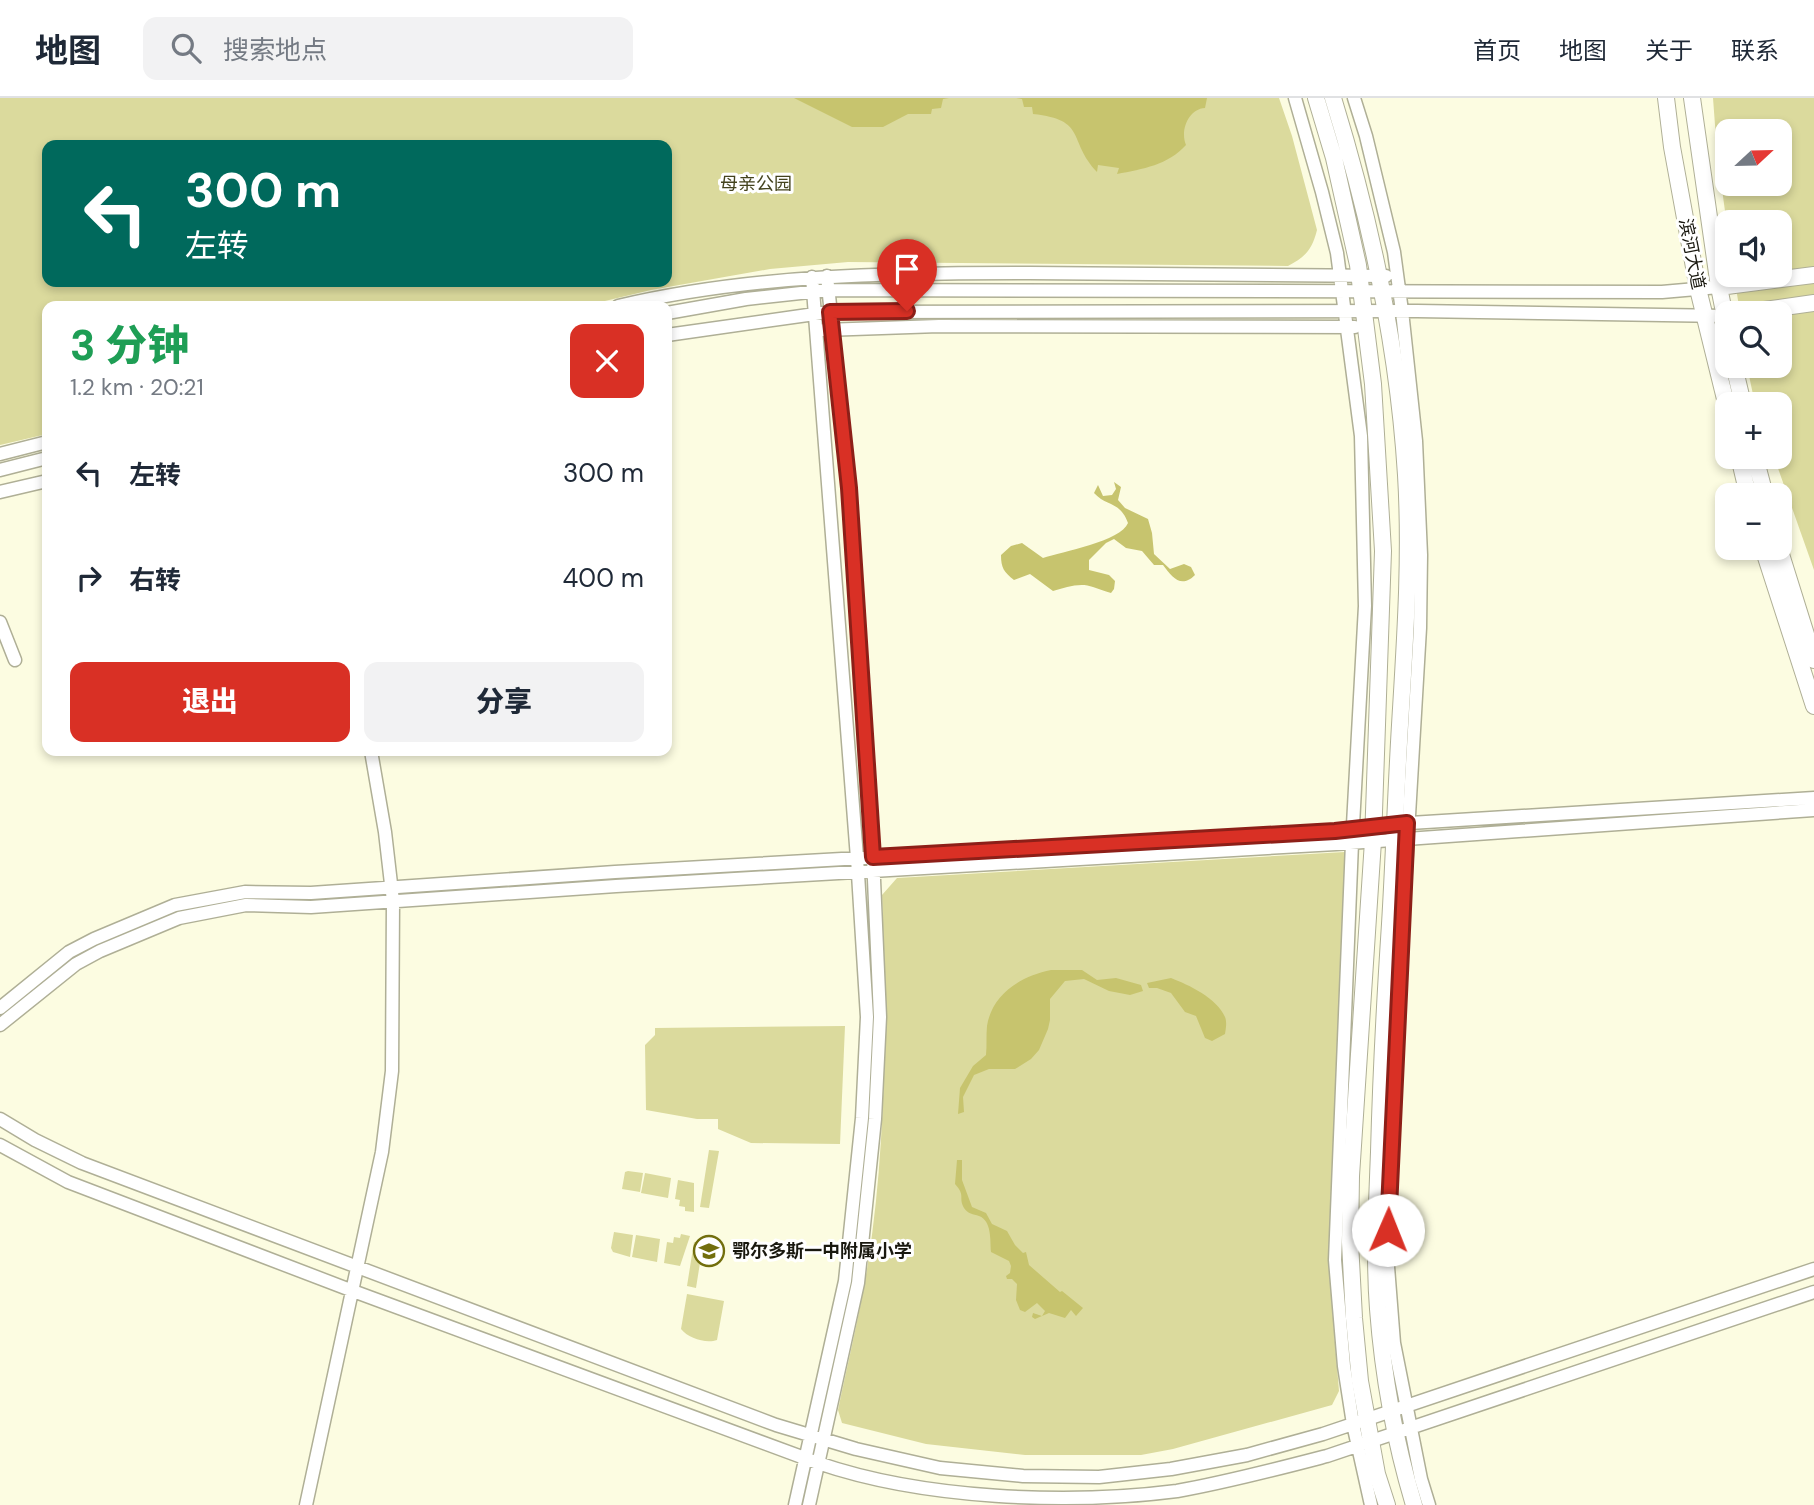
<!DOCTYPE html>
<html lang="zh">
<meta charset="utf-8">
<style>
:root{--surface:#fff;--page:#f2f2f3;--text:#1f2937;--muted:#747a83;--line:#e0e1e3;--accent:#d93025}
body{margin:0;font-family:"DM Sans","Noto Sans SC",sans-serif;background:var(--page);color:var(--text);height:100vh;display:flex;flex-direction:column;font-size:26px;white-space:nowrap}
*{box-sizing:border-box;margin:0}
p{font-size:23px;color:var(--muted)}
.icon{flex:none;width:38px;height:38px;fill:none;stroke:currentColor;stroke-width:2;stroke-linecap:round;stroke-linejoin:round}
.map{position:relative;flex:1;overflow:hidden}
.drawer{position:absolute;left:42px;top:203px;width:630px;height:455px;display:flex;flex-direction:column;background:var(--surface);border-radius:14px;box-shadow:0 4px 10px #0003}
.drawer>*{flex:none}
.guide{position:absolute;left:42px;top:42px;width:630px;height:147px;border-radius:14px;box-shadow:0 4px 10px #0003;background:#00695c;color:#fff;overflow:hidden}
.needle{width:46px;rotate:68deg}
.controls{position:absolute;left:1715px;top:21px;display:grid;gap:14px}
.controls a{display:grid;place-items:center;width:77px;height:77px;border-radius:14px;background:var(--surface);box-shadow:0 4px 10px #0003;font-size:35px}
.pin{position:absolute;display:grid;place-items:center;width:60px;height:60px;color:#fff;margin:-72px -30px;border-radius:50% 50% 50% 0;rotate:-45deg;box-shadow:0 0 7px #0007}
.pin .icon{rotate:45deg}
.me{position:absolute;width:77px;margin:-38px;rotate:1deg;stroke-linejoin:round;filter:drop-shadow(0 0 5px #0008)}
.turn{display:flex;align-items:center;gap:24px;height:147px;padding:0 28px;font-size:32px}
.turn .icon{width:91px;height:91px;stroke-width:2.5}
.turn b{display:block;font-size:49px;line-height:60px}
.round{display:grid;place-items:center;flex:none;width:74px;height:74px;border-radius:14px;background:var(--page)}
.headline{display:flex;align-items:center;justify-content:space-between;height:119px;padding:0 28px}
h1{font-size:42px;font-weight:800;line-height:52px;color:#1e9e55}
.action{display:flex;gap:14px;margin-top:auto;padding:14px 28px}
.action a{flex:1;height:80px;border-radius:14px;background:var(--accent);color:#fff;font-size:28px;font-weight:800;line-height:80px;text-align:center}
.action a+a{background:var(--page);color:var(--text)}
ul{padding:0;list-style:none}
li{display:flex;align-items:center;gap:21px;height:105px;padding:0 28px}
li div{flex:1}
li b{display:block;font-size:26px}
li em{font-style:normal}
header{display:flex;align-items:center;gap:42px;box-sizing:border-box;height:98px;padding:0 35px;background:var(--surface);border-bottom:2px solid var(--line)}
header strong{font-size:33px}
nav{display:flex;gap:38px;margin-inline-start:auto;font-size:24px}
.search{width:490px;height:63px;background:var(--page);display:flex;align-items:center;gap:18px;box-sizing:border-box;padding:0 24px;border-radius:14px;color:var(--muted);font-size:26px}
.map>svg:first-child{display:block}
</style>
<header>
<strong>地图</strong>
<div class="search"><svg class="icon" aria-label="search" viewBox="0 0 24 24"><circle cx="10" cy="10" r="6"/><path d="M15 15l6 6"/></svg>搜索地点</div>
<nav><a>首页</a><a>地图</a><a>关于</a><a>联系</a></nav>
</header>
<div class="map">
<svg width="1814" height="1407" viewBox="0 0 1814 1407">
<rect width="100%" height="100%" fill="#fcfce1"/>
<path fill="#dbda9d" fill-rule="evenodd" d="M0,0H1279L1292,38L1317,132C1312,152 1305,159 1288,168L848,164L770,171L651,192L584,208H47V336L0,347ZM47,47H667V184H47Z
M1713,0H1814V472L1774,359H1780V306H1755L1747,268H1780V215H1740L1734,177H1780V124H1727V128L1717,54ZM1727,33H1780V86H1727Z
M1345,754L1329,1171L1339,1293L1332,1307L1173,1351L1141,1357H1025L926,1346L842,1325L838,1312C848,1264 860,1215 868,1165C887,1043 886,920 882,797L897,780Z
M845,928L840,1046L751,1045L718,1031V1021H697L646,1012L645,947L655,937V930Z
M709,1052L719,1053L709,1110L700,1109Z
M628,1073L643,1075L640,1094L622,1091L625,1074Z
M645,1075L671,1080L668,1100L641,1095Z
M678,1082L694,1085V1114L685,1113V1109L679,1108L680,1102L675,1101Z
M614,1134L633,1137L630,1159L613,1154L611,1150Z
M681,1136L690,1138L680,1168L664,1165L667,1144L673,1145L674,1139L680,1140Z
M636,1137L660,1141L657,1164L632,1159Z
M694,1144L703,1146L696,1190L687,1188Z
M687,1196L724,1203L717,1242C706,1246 688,1240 681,1231Z"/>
<path fill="#c7c46e" d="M794,0H949L943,1L941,10L932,11L931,16H908L883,29H852Z
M1016,0H1207L1205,10C1188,11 1180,33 1186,47C1168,67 1143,71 1117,76L1119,70L1098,67L1097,74C1067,42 1088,22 1033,16L1032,9H1024L1022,1Z
M1114,384L1121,389L1118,402L1125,410L1148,421L1152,435L1154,456L1170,471L1184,466L1191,469L1195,477C1181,491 1172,479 1163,467H1154L1142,453L1126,450L1114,441L1106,445L1089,462V472L1109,477L1115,483L1114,491L1111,495C1104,493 1099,491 1093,489C1081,484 1066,489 1053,493L1030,476L1014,482C1004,474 1001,470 1001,457L1011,448L1022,445L1043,460C1062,454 1121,443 1128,425C1120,403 1107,409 1094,395L1098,387L1103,398L1112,397L1116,391Z
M1051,872H1082L1097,882L1116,880L1141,887L1143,893L1130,897L1109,893L1084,881L1065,883L1050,901V922L1048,931L1039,952L1031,961L1015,971H989L974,977L963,999L964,1014L958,1016L960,990L973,968L986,957C987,947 986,938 987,928C992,896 1021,878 1051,872Z
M1171,880C1189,887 1217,900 1225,919C1227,924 1226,930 1225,936L1212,943L1205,940L1196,918L1185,914L1171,895L1157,890H1149L1147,885Z
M957,1062H962V1082L972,1109L986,1115L992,1126L1007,1133L1015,1147L1023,1155L1026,1154L1029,1167L1060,1194L1062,1193L1083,1210L1076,1218L1071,1212L1065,1220L1049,1215L1035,1221L1032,1219L1033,1215L1042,1218L1045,1213L1037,1205L1025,1214L1020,1212L1016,1202L1017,1186L1012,1181H1007L1006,1178L1010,1175L1011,1168L1009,1163L991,1154C990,1142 992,1123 979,1118C973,1116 968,1116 964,1110C958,1099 966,1098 955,1086Z"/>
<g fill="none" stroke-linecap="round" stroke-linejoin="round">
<g stroke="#afaf96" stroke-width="15">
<path id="minor" d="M1295,0L1322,94L1337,155L1361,338L1365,508L1352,745L1335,1162L1344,1268L1353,1326L1371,1407
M1354,0L1366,38L1394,154L1402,213L1416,343L1421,457L1420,530L1394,973L1387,1156L1394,1245L1421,1381L1429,1407
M618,208C754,176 891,175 1030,175C1149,175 1268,177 1386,178
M667,215L746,201L828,192L1662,194L1719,189
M824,232L939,228L1355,229
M667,237L829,214L1417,213L1725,218
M0,356L47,344
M0,372L47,360
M0,394L47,383
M0,524L15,562
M0,910L69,854L94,841L175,807L245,794L311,795L615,774L1335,733L1394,726L1814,700
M0,927L76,866L100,853L179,820L246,807L311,809L616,788L1336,746L1814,712
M0,1021L35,1042L82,1065L776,1327L856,1351L940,1370L1023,1378L1099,1379L1171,1371L1247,1357L1323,1336L1814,1171
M0,1047L68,1084L353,1193L818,1365C923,1401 1067,1407 1177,1393C1228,1384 1277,1371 1327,1358L1814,1194
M306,1407L382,1054L392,973L393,803L385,734L371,653
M795,1407L845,1183L862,1020L867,919L857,760L812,179
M809,1407L858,1185L875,1021L880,919L873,759L849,390L827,178"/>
</g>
<g stroke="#afaf96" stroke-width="18">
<path id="major" d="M1316,0L1334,60L1358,167L1373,286L1383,453L1373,743L1351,1078L1350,1144L1354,1220L1360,1283L1377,1376L1387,1407
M1333,0C1371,123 1398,249 1406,377C1411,460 1405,544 1400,627C1396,693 1394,760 1390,826C1385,902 1381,978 1379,1054C1377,1107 1374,1159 1378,1211C1383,1277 1395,1344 1414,1407
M1666,0L1672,49L1698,191L1727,309
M1692,0L1719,189L1727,229
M1719,189L1814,177
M1742,215L1814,205
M1734,268L1743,306
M1739,359L1748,397
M1755,359L1765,397
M1763,450L1814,608
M1779,450L1814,562"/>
</g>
<use href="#minor" stroke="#fff" stroke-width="12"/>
<use href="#major" stroke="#fff" stroke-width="16"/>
</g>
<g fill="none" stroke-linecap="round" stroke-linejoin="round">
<g stroke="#8d1f18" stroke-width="18">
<path id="route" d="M907,213L830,214L849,390L873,759L1335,733L1407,725L1388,1132"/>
</g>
<use href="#route" stroke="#d93025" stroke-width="12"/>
</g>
<defs>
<g id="school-ring" transform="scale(1.575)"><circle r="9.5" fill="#fff" stroke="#726e0d" stroke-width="1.5"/><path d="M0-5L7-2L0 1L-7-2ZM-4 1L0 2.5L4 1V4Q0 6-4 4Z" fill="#726e0d"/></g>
</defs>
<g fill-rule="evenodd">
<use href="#school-ring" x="709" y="1153"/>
</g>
<g text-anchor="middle" stroke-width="6" stroke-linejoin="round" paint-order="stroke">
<g font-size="18" fill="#44431e" stroke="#fff">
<text x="756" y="92">母亲公园</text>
</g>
<g font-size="18" fill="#19180f" stroke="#fff">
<text transform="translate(1692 156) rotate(79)" y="6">滨河大道</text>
</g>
<g font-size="18" font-weight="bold" fill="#19180f" stroke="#fff" text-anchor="start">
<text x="732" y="1159">鄂尔多斯一中附属小学</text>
</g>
</g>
</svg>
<div class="controls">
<a><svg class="needle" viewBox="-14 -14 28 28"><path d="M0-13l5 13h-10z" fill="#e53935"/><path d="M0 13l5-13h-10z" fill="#747a83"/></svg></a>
<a><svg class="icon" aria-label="sound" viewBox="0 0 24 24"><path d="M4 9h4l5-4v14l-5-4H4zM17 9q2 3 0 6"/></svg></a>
<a><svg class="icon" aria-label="search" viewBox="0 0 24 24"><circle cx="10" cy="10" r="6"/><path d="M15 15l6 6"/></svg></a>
<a>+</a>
<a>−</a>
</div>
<div class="pin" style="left:907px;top:213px;background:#d93025"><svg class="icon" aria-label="arrive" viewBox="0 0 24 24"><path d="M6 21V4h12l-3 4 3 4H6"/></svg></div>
<svg class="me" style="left:1388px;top:1132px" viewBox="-20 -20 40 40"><circle r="19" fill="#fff"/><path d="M0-13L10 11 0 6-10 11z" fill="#d93025"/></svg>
<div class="guide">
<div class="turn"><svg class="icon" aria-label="left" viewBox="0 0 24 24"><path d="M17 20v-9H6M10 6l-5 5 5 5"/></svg><div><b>300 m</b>左转</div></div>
</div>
<section class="drawer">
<div class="headline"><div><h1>3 分钟</h1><p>1.2 km · 20:21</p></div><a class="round" style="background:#d93025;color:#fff"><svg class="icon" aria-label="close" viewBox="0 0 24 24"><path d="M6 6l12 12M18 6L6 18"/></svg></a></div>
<ul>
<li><svg class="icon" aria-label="left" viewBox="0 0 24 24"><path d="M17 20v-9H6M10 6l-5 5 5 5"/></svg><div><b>左转</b></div><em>300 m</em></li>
<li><svg class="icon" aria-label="right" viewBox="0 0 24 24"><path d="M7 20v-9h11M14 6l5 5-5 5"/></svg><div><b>右转</b></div><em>400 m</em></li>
</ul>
<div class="action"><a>退出</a><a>分享</a></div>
</section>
</div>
